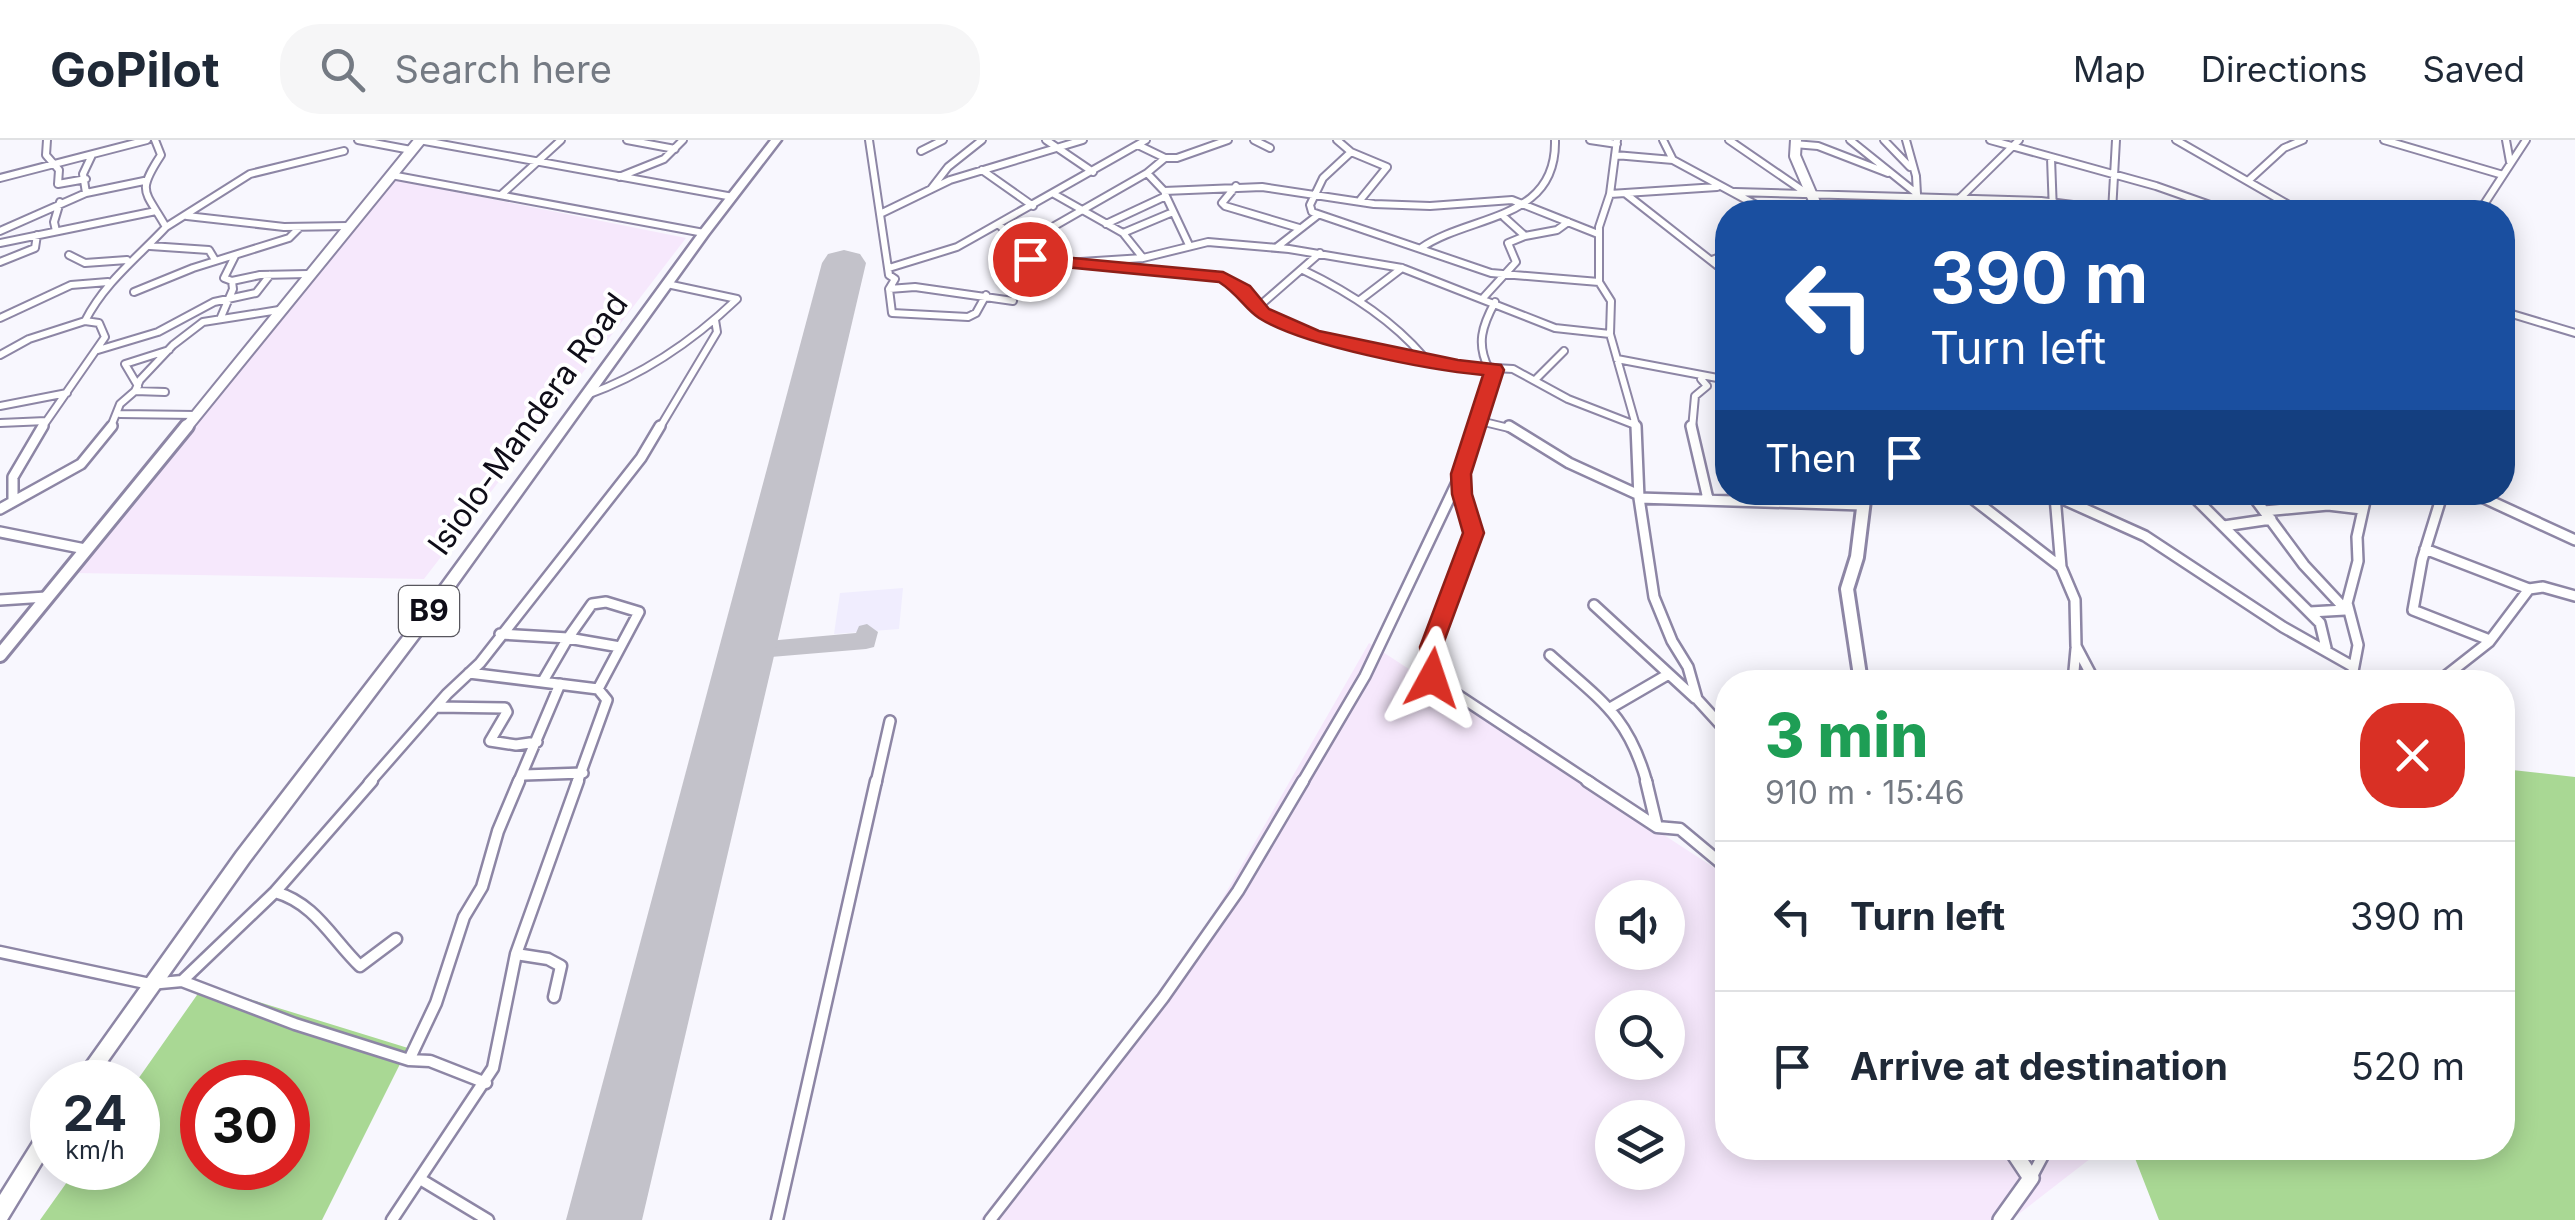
<!DOCTYPE html>
<meta charset="utf-8">
<style>
:root{--surface:#fff;--page:#f6f6f7;--text:#1f2937;--muted:#747a83;--line:#e0e1e3}
body{margin:0;font-family:Inter,sans-serif;background:var(--page);color:var(--text);height:100vh;display:flex;flex-direction:column;font-size:38px;white-space:nowrap}
*{box-sizing:border-box;margin:0}
p{font-size:32px;color:var(--muted)}
.icon{flex:none;width:55px;height:55px;fill:none;stroke:currentColor;stroke-width:2;stroke-linecap:round;stroke-linejoin:round}
.map{position:relative;flex:1;overflow:hidden}
.side{position:absolute;left:1715px;top:530px;width:800px;height:490px;display:flex;flex-direction:column;background:var(--surface);border-radius:40px;box-shadow:0 5px 25px #0003}
.side>*{flex:none}
.guide{position:absolute;left:1715px;top:60px;width:800px;height:305px;border-radius:40px;box-shadow:0 5px 25px #0003;background:#1a4fa0;color:#fff;overflow:hidden}
.buttons{position:absolute;left:1595px;top:740px;display:grid;gap:20px}
.buttons a{display:grid;place-items:center;width:90px;height:90px;border-radius:50%;background:var(--surface);box-shadow:0 5px 25px #0003;font-size:50px}
.speed{position:absolute;left:30px;top:920px;display:flex;gap:20px;font-size:50px;font-weight:700;text-align:center}
.speed>*{display:grid;place-content:center;width:130px;height:130px;border-radius:50%;background:var(--surface);box-shadow:0 5px 25px #0003;line-height:1}
.speed small{font-size:25px;font-weight:400}
.speed .limit{border:15px solid #d22;background:#fff;color:#111}
.pin{position:absolute;display:grid;place-items:center;width:85px;height:85px;color:#fff;margin:-42px;border:5px solid #fff;border-radius:50%;box-shadow:0 2px 10px #0007}
.me{position:absolute;width:110px;margin:-55px;rotate:5deg;stroke-linejoin:round;filter:drop-shadow(0 0 8px #0008)}
.turn{display:flex;align-items:center;gap:35px;height:210px;padding:0 50px;font-size:45px}
.turn .icon{width:130px;height:130px;stroke-width:2.5}
.turn b{display:block;font-size:70px;line-height:85px}
.then{display:flex;align-items:center;height:95px;padding:0 50px;background:#0003;gap:20px;font-size:38px}
.round{display:grid;place-items:center;flex:none;width:105px;height:105px;border-radius:40px;background:var(--page)}
.headline{display:flex;align-items:center;justify-content:space-between;height:170px;padding:0 50px}
h1{font-size:60px;font-weight:800;line-height:75px;color:#1e9e55}
ul{padding:0;list-style:none}
li{display:flex;align-items:center;gap:30px;height:150px;padding:0 50px;border-top:2px solid var(--line)}
li div{flex:1}
li b{display:block;font-size:38px}
li em{font-style:normal}
header{display:flex;align-items:center;gap:60px;box-sizing:border-box;height:140px;padding:0 50px;background:var(--surface);border-bottom:2px solid var(--line)}
header strong{font-size:48px}
nav{display:flex;gap:55px;margin-inline-start:auto;font-size:35px}
.search{width:700px;height:90px;background:var(--page);display:flex;align-items:center;gap:25px;box-sizing:border-box;padding:0 35px;border-radius:40px;color:var(--muted);font-size:38px}
.map>svg:first-child{display:block}
</style>
<header>
<strong>GoPilot</strong>
<div class="search"><svg class="icon" aria-label="search" viewBox="0 0 24 24"><circle cx="10" cy="10" r="6"/><path d="M15 15l6 6"/></svg>Search here</div>
<nav><a>Map</a><a>Directions</a><a>Saved</a></nav>
</header>
<div class="map">
<svg width="2575" height="1080" viewBox="0 0 2575 1080">
<rect width="100%" height="100%" fill="#f8f7fe"/>
<path fill="#f0edfe" d="M903,448L899,489L834,494L840,453Z"/>
<path fill="#f6e8fc" fill-rule="evenodd" d="M392,39L686,98L424,439L75,433Z
M1369,503L1727,736L1728,1008H2104L2011,1080H980L1189,817ZM1612,758H1668V812H1612ZM1612,868H1668V922H1612ZM1612,978H1668V1032H1612Z"/>
<path fill="#a9d894" fill-rule="evenodd" d="M2503,629L2575,637V1080H2159L2131,1008H2502Z
M204,845L408,908L322,1080H40L77,1028H138L136,942ZM202,942H288V1028H202Z"/>
<g fill="none" stroke-linecap="round" stroke-linejoin="round">
<path fill="#c3c2ca" fill-rule="evenodd" d="M867,484L878,492L874,507L866,509L746,519L735,511L746,503L856,493L859,486Z"/>
<path fill="#c3c2ca" fill-rule="evenodd" d="M844,110L860,114L866,123L642,1080H566L822,123L828,114Z"/>
<g stroke="#8d86a5" stroke-width="10">
<path id="minor-far2" d="M47,0L46,15L59,30L58,44L86,39
M358,0L411,10
M419,0L733,57
M627,0L675,9
M869,0L889,135L895,139L889,149L915,147L1013,161
M1046,0L1093,32
M1254,0L1270,8
M1337,0L1351,12L1323,38L1310,65L1312,72L1491,133L1599,142
M1590,0L1617,4
M1617,0L1610,54L1599,87V142L1611,161L1610,194L1637,289
M1663,0L1673,20
M1729,0L1812,57
M1850,0L1916,53
M1884,0L1910,27
M1906,0L1916,36L1918,72
M1990,0L2156,46L2230,72
M2176,0L2301,72
M2384,0L2503,35
M2506,0L2510,22
M1794,4L1818,6L1888,33
M1138,5L1165,18L1147,33L1164,51L1262,47L1374,64L1430,66L1512,60L1598,94
M921,11L943,0
M1351,12L1387,27L1361,59
M1615,15L1673,20L1769,72
M1165,18H1177L1228,0
M2051,18L2053,72
M982,30L1033,66
M391,35L704,93
M619,37L664,19L683,0
M0,38L147,0
M2249,40L2284,8L2303,0
M1236,46L1222,63L1225,66L1299,88
M931,49L948,27L982,0
M1735,52L2041,61L2129,72
M86,53L144,41
M1054,54L1123,93L1143,118
M1165,54L1189,105
M1610,54L1717,47
M1626,54L1728,134
M501,55L561,0
M1933,59L1944,72
M1959,59L2019,0
M2112,72L2116,0
M2479,72L2526,0
M880,74L950,40L1083,0
M187,76L284,87L348,86
M1106,84L1166,56
M999,85L1021,104
M166,87L250,34L344,11
M0,91L86,53L83,34L92,15
M56,91L54,82L60,62
M1123,93L1173,72
M1525,96L1557,90L1568,82
M0,103L156,71
M150,106L209,110L215,120
M1277,107L1318,75
M1421,108C1470,74 1557,82 1555,0
M69,115L85,123L127,120
M1002,116L1065,123L1143,118L1208,102L1289,109L1402,128L1555,188L1610,194
M1002,116L1147,33
M1712,120L1728,114
M0,122L35,108L37,95
M1093,124L1223,137L1244,149L1262,173L1314,195L1458,226L1513,229L1568,259L1635,285
M889,128L957,107L1146,0
M1303,130C1347,151 1391,179 1423,216
M232,141L260,135L308,134
M889,149L892,173L968,177L976,173L986,155
M134,152L193,128L289,98L300,87
M1484,157L1516,122L1508,103L1525,96L1504,77
M1360,160L1402,128
M1257,168L1320,113
M2502,171L2575,193
M221,177L233,149L232,141L224,138L235,116
M0,178L71,145L108,142
M98,210L158,192L214,162L256,153L270,135
M0,215L29,199L85,181
M1617,219L1728,240
M1489,229C1476,204 1482,186 1495,162
M1535,240L1564,211
M138,246L125,224L169,210
M135,251L165,252
M587,255C643,235 694,200 737,159L667,144
M0,266L67,253
M120,274L195,275
M1480,281L1513,289
M0,283L46,281
M41,289L105,197L99,183L85,181C105,142 137,118 166,87C145,50 136,53 161,15L155,0
M110,289L120,264L135,251L140,240L173,205L203,182L279,170
M659,289L717,192L715,180
M1476,289L1495,231
M1692,289L1695,256L1707,246L1701,239"/>
</g>
<g stroke="#8d86a5" stroke-width="14">
<path id="minor-far1" d="M1477,286L1461,334L1462,354L1474,393L1431,507L1432,538L1591,643
M1509,286L1569,323L1639,355
M1636,286L1639,358L1654,457L1672,501L1688,527L1697,559L1728,593
M1691,286L1708,359
M1964,352L2061,427
M2047,352L2145,396L2283,487L2352,526
M2189,352L2320,483L2326,508
M2250,352L2304,425L2346,470
M2443,352L2422,420L2413,470L2487,499
M2471,352L2575,400
M2055,356L2061,427L2075,460L2076,506L2095,542
M1639,358L1862,365
M13,359V337L43,286
M0,369L81,324L112,286
M2264,371L2328,365L2362,369
M2224,386L2271,379
M0,392L85,409
M2425,409L2529,449
M0,460L46,457
M1594,465L1695,558
M2310,472L2345,470
M500,494L568,498L543,541
M1550,515C1600,560 1628,575 1647,643
M469,533L598,549L607,560L577,643
M2073,542L2076,509
M2351,542L2358,505L2347,463L2358,421L2357,397L2367,352
M2438,542L2489,502L2529,449L2543,447L2575,456
M598,549L639,472L606,462L592,464L568,498L620,507
M436,567L505,568L507,572L490,601L516,605L537,602
M1612,567L1667,535
M524,635L583,633
M369,643L447,554L480,523L641,318L660,286
M518,643L560,544
M876,643L890,581
M1302,643L1365,536L1461,334"/>
</g>
<g stroke="#8d86a5" stroke-width="15">
<path id="minor" d="M1587,641L1657,687L1680,689L1728,729
M1646,641L1657,687
M275,752C315,763 332,799 360,826L396,799
M0,812L150,844L182,841L275,752L372,641
M516,814L548,819L561,826L554,857
M182,841L295,884L409,920
M486,943L430,921L409,920L436,863L464,777L482,747L498,691L519,641
M2031,1038L2047,1008
M420,1039L488,1080
M392,1080L493,928L516,814L578,641
M777,1080L876,641
M990,1080L1163,858L1238,751L1303,641"/>
</g>
<g stroke="#8d86a5" stroke-width="14">
<path id="secondary-far2" d="M1796,0L1795,16L1819,72
M185,289L420,0"/>
</g>
<g stroke="#8d86a5" stroke-width="18">
<path id="secondary-far1" d="M0,515L187,286
M1861,542L1847,449L1857,417L1865,352"/>
</g>
<g stroke="#8d86a5" stroke-width="20">
<path id="secondary" d="M2001,1080L2031,1038L2011,1008"/>
</g>
<g stroke="#8d86a5" stroke-width="5">
<path id="trunk" d="M771,0H781L708,95L422,493L249,722L93,942H73L237,712L412,485L700,91Z
M52,980V1006L7,1080H0V1055L45,983Z"/>
</g>
<use href="#minor-far2" stroke="#fff" stroke-width="6"/>
<use href="#minor-far1" stroke="#fff" stroke-width="9"/>
<use href="#minor" stroke="#fff" stroke-width="10"/>
<use href="#secondary-far2" stroke="#fff" stroke-width="10"/>
<use href="#secondary-far1" stroke="#fff" stroke-width="12"/>
<use href="#secondary" stroke="#fff" stroke-width="15"/>
<use href="#trunk" fill="#fff" fill-rule="evenodd"/>
</g>
<path fill="#d93025" stroke="#8d1f18" stroke-width="2.5" d="M1030,114L1223,132L1250,146L1269,169L1319,191L1458,220L1501,225L1504,230L1471,334L1472,354L1484,393L1442,507L1443,538L1440,544H1424L1420,507L1463,393L1452,354L1451,334L1483,235C1429,230 1303,206 1259,178C1245,169 1238,154 1219,142L1024,123V116Z"/>
<g text-anchor="middle" stroke-width="8" stroke-linejoin="round" paint-order="stroke">
<rect fill="#fff" stroke="#57565d" stroke-width="2.5" x="399" y="446" width="60" height="50" rx="8"/>
<g font-size="30" font-weight="bold" fill="#0f0d18">
<text x="429" y="481">B9</text>
</g>
<g font-size="32" fill="#0f0d18" stroke="#fff">
<text transform="translate(528 284) rotate(-54)" y="11">Isiolo-Mandera Road</text>
</g>
</g>
</svg>
<div class="buttons">
<a><svg class="icon" aria-label="sound" viewBox="0 0 24 24"><path d="M4 9h4l5-4v14l-5-4H4zM17 9q2 3 0 6"/></svg></a>
<a><svg class="icon" aria-label="search" viewBox="0 0 24 24"><circle cx="10" cy="10" r="6"/><path d="M15 15l6 6"/></svg></a>
<a><svg class="icon" aria-label="layers" viewBox="0 0 24 24"><path d="M12 4l9 5-9 5-9-5zM3 14l9 5 9-5"/></svg></a>
</div>
<div class="speed"><div>24<small>km/h</small></div><div class="limit">30</div></div>
<div class="pin" style="left:1030px;top:119px;background:#d93025"><svg class="icon" aria-label="arrive" viewBox="0 0 24 24"><path d="M6 21V4h12l-3 4 3 4H6"/></svg></div>
<svg class="me" style="left:1432px;top:538px" viewBox="-20 -20 40 40"><path d="M0-17L14 15 0 8-14 15z" fill="#d93025" stroke="#fff" stroke-width="4"/></svg>
<div class="guide">
<div class="turn"><svg class="icon" aria-label="left" viewBox="0 0 24 24"><path d="M17 20v-9H6M10 6l-5 5 5 5"/></svg><div><b>390 m</b>Turn left</div></div>
<div class="then">Then<svg class="icon" aria-label="arrive" viewBox="0 0 24 24"><path d="M6 21V4h12l-3 4 3 4H6"/></svg></div>
</div>
<section class="side">
<div class="headline"><div><h1>3 min</h1><p>910 m · 15:46</p></div><a class="round" style="background:#d93025;color:#fff"><svg class="icon" aria-label="close" viewBox="0 0 24 24"><path d="M6 6l12 12M18 6L6 18"/></svg></a></div>
<ul>
<li><svg class="icon" aria-label="left" viewBox="0 0 24 24"><path d="M17 20v-9H6M10 6l-5 5 5 5"/></svg><div><b>Turn left</b></div><em>390 m</em></li>
<li><svg class="icon" aria-label="arrive" viewBox="0 0 24 24"><path d="M6 21V4h12l-3 4 3 4H6"/></svg><div><b>Arrive at destination</b></div><em>520 m</em></li>
</ul>
</section>
</div>
